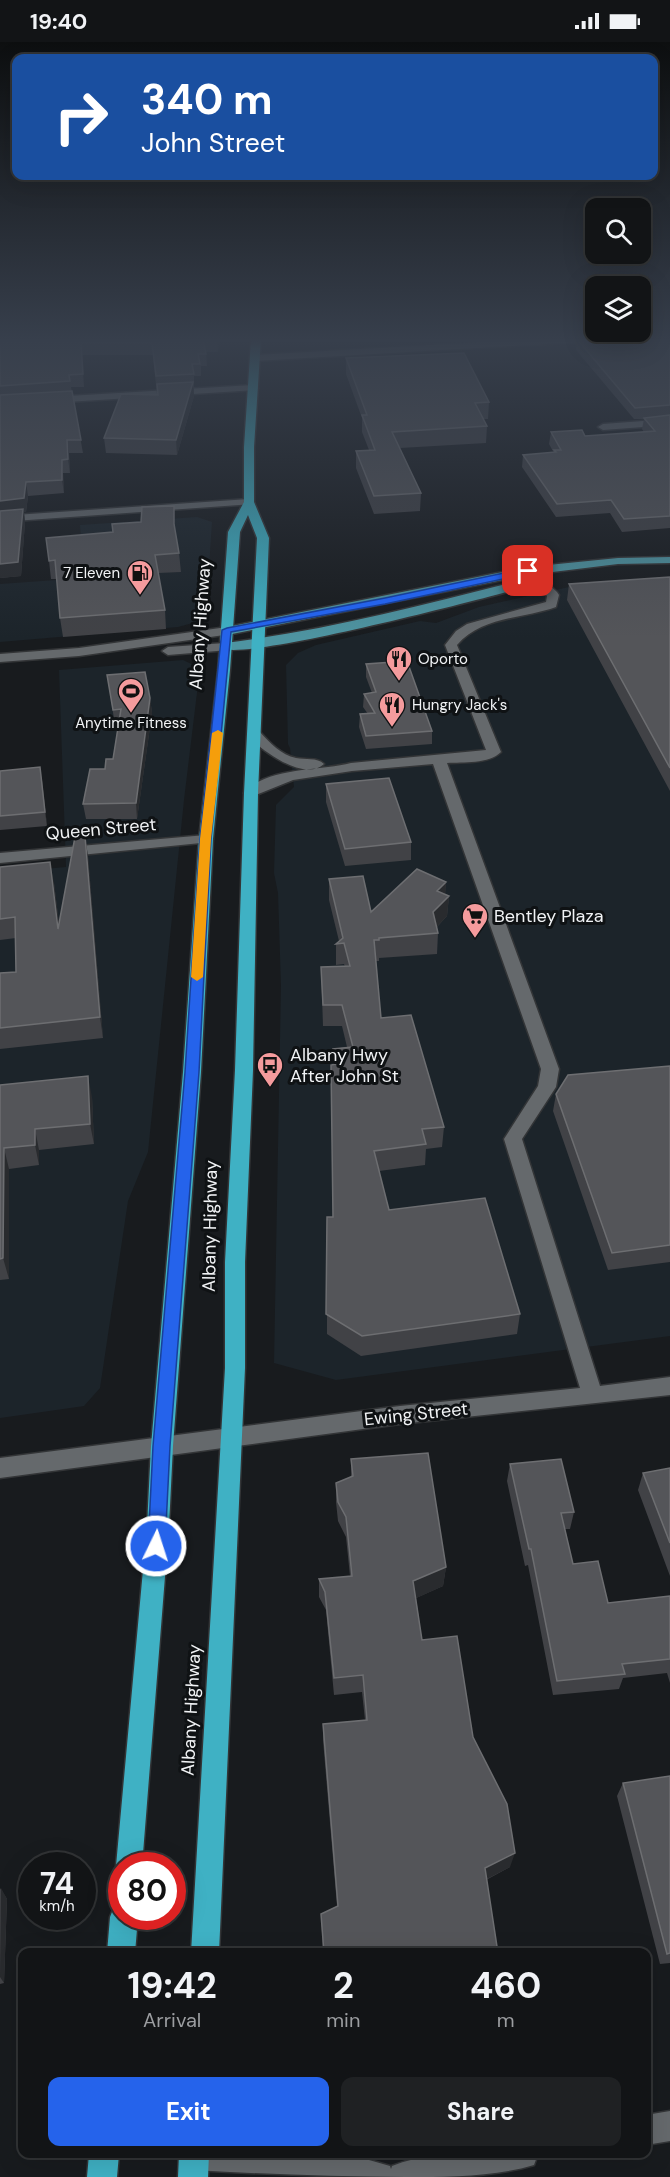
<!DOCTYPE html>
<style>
:root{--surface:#121416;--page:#1f2123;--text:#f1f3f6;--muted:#9c9ea1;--line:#313335;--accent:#2563eb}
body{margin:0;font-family:"DM Sans",sans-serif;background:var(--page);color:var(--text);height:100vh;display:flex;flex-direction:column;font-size:22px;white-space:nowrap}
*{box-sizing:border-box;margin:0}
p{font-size:20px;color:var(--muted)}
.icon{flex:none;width:33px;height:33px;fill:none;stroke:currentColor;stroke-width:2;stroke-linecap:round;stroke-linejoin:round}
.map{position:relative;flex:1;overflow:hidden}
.panel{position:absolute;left:18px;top:1906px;width:633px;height:210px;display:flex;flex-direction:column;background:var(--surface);border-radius:12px;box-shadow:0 6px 24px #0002,0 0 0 2px var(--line)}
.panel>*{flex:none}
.banner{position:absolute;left:12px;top:12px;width:646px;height:126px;border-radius:12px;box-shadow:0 6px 24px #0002,0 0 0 2px var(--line);background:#1a4fa0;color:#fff;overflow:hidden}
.buttons{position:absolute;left:585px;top:156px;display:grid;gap:12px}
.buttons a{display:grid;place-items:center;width:66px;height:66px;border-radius:12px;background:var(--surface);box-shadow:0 6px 24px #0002,0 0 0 2px var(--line);font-size:30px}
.speed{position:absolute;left:18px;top:1810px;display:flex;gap:12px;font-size:30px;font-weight:700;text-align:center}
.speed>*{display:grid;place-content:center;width:78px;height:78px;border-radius:50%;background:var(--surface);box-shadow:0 6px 24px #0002,0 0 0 2px var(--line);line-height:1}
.speed small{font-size:15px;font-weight:400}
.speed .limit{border:9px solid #d22;background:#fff;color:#111}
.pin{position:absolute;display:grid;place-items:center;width:51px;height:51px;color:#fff;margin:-26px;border-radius:12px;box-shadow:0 3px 9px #0006}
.me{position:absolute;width:66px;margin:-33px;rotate:4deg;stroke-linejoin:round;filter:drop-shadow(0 0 4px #0008)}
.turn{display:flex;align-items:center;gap:21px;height:126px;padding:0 30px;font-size:27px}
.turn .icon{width:78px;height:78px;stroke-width:2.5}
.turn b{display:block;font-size:42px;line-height:51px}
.eta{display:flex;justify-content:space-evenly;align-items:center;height:102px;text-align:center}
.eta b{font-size:36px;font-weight:700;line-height:42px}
.button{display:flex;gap:12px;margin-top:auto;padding:12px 30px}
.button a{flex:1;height:69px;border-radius:12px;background:var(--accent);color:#fff;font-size:24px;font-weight:700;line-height:69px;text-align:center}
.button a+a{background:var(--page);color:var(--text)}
.status{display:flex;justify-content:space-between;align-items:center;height:42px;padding:0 30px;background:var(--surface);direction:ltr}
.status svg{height:16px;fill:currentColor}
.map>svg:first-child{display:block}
</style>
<div class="status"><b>19:40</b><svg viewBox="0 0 49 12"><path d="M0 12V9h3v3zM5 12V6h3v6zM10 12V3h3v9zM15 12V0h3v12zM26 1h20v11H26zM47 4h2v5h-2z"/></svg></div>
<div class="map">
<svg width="670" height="2135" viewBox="0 0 670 2135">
<rect width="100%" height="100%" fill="#181b1e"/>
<path fill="#1c242a" d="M197,475L212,480L206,572L200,579L178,585L0,600V542L84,536L80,483Z
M670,535V1294L336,1338L274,1321L281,944L278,851L274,831L276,763L294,745L290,706L288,702L286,623L298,611L316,603L420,579L436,581L479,565L578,543Z
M183,618L200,626L184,758L148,1110L128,1159L100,1346L84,1364L0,1376V831L66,825L59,628Z"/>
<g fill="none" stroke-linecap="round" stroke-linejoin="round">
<g stroke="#333537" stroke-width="3">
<path id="minor" d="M537,297H585L580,300L255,319L250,316L255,313Z
M253,343L258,346L256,348L51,361L46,358L51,355Z
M670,377V383L603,388L598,385L603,382Z
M249,457L253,458V462L0,480V474Z
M528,525L532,527L557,550L559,553L556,565C523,577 482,574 457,603L501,710C489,722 463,720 447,721L559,1027L556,1045L522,1097L600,1344L670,1335V1353L400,1382L0,1436V1416L400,1364L580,1346L504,1097L538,1044L541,1027L433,722L352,729L293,738L251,755L244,751C266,725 320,729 351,721L486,708L445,603L456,589L467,582L546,560L547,554L522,529Z
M227,585L231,586L233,589L231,592L79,614L0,620V612L79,606Z
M225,601L231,605L229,608L168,613L162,609L168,605Z
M255,689L260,690C270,701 281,713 296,716C305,718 317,715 324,722C305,740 264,710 250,696L248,693L250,690Z
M206,793L211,794L213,797L211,800L0,821V811Z
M670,2069V2099L646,2103V2073Z
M179,2112H348L390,2124L391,2127L392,2124C437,2106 490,2112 538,2112L534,2123C494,2135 448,2135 406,2135C335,2135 265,2132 194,2128L183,2124Z"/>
</g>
<g stroke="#333537" stroke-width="3">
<path id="major" d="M670,515V521L618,522L528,533L227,593L221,589L227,585L528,525L618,516Z
M538,534L542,535V541C503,551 237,623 219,605L225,601C332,588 434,560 538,534Z"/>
</g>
<g stroke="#333537" stroke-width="3">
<path id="highway" d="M251,297H261L254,405V460L269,496L258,751L253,1028L245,1220V1326L219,1911H191L225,1326V1220L235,1028L244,751L257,496L248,473L240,490L230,628L213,797L201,1030L173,1404L169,1484L142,1824H122V1834L116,1824L147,1484L151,1404L183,1030L199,797L218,628L228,490L244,460V405Z
M122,1862V1875H138L135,1911H107L110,1875L114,1865Z
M89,2112H119L117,2135H87Z
M179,2112H209L208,2135H178Z"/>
</g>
<use href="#minor" fill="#65696c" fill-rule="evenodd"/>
<use href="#major" fill="#4e94a1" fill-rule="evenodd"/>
<use href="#highway" fill="#3fb1c4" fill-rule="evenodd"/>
</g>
<path fill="#414246" d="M0,297H219L218,310H206L207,324H201V334H194V354L177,413L106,411L104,396L157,353L153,313H82L84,345H71L83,411H69L70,431H63L64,451L28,454L26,470H24L25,480L21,534L0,536Z
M577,297H670V486L622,490L610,471L556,475L522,425L523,413L554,411L549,402L551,390L585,394L644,390L642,387L644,377H634L576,308Z
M346,316L489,360L488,377H483L487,384L486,401L400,406L421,451L420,469L374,472L356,426V409L369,408L362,390V376L346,332Z
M175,482V490L179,511L181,530L158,531L165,568L166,587L63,595L60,576L57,537H51L49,519L113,490Z
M670,535V749L567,558L569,542Z
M366,622L432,689V702L366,707L359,685L360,672H368L363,665L364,652L372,651L366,635Z
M107,633L150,656L152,671L137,777H86L83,762L105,727L113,717L118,683H115Z
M0,729L42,738L47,784L0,788Z
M326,742L411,800V818L345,824L326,760Z
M88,814L103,996L0,1007V931L16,930V896L0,898V825L54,841L59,882Z
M329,837L371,870L446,840L445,852L449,854L447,874L437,885L438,891L437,912L379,916V919H376L381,976L444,1085L442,1105L426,1107L425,1123L379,1129L389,1168L520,1272L517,1292L361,1314L327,1292V1175H333V1007L347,1005L342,984H323L321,925H345L344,922L336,923V902L339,899L329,858Z
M670,1024V1220L608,1228L553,1069L556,1052Z
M0,1043L92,1055L94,1102L39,1108V1123L9,1127V1237L0,1238Z
M351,1417L446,1525L443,1544L416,1556L422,1598L473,1695L510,1825L486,1838L498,1911H323L321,1872L337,1864L323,1698V1682L365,1678L362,1650L334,1653L326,1568L319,1555V1537L350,1534L346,1495L338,1479L336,1460V1441L351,1435Z
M510,1422L574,1470L570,1487H565L573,1522L608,1561L670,1554V1641L667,1631L623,1636L619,1647L553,1653L528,1523L525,1524L507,1439Z
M670,1426V1534L638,1448L643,1431Z
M670,1734V1921L660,1922L617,1754L623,1741Z
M0,1846L7,1857L4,1941L0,1942Z"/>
<path fill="#292b2e" d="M218,297H219L218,310L217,297Z
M193,340L194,354L177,413L176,398Z
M67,398L69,411L70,431L68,417Z
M62,418L63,431L64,451L62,438Z
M26,440L28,454L26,470H24L25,480L21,534L0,536V459Z
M150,656L152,671L137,777L136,761Z
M40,725L42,738L47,784L45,770Z
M85,794L88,814L103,996L100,975Z
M50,820L54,841L62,907L58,887Z
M446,840L445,857L449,854L447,874L431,891L433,870L437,849Z
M88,1034L92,1055L94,1102L90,1082Z
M35,1087L39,1108V1123L35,1103Z
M4,1106L9,1127V1237L3,1216Z
M446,1525L443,1544L412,1558L413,1539Z
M515,1811L510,1825L481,1840L485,1826Z
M1,1846L7,1857L4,1941L0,1935Z"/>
<path fill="#545559" stroke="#6d6e71" stroke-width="1.5" d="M0,297H218H203L206,312H198L200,322H192L194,332L156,334L152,301H81L83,332L69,333L70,339L0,344Z
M577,297H670V363L635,366Z
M464,311L489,360L475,361L487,384L392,390L421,451L374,454L356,409L375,408L362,373H367L346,316Z
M193,340L176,398L104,396L121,352L158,353L157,342Z
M72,349L81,398H67L68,417L62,418V438L26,440L24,456L0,459V353Z
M670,373V474L624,477L611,458L557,462L523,413L556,410L554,408H561L551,390L582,388L585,394L655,389L644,376Z
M174,464V482L179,511L155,513L165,568L60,576L55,518L49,519L46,496L113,490L112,482L141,480L142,465Z
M23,467L18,520L0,522V469Z
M670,535V726L569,542Z
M407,619L432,689L366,694L360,672L375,671L364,652L376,650L366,622Z
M145,630L150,656L136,761L83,762L90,727H105L106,717H113L121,667L113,668L107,633Z
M40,725L45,770L0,774V729Z
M389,736L411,800L345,807L326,742Z
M85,794L100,975L0,986V931L16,930L15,875L0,877V825L50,820L58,887L75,795Z
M417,827L446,840L437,849L449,854L433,870L438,891L379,896V898H374L381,976L411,973L444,1085L422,1087L426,1102L374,1109L389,1168L485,1156L520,1272L362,1294L326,1272L327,1175H333L331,1023L336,1022L333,1007L353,1005L342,963H323L321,925L350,924L344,901L336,902L343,896L329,837L363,834L371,870Z
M670,1024V1203L612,1211L556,1052L568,1033Z
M88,1034L90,1082L35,1087V1103L4,1106L3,1216L0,1217V1043Z
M428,1411L446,1525L413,1539L422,1598L457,1594L473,1695L507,1762L515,1811L485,1826L498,1911H324L321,1872L338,1864L323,1682L367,1678L363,1633L334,1636L325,1550L319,1537L352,1534L346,1475L338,1460L336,1441L353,1434L351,1417Z
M561,1417L574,1470L561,1471L573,1522L598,1519L608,1561L670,1554V1617L622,1622L625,1632L557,1639L531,1507H529L510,1422Z
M670,1426V1501L643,1431Z
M670,1734V1911L667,1912L623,1741Z"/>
<linearGradient id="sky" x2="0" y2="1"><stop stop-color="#0d0f10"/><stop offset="0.5" stop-color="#373f4c"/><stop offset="1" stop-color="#373f4c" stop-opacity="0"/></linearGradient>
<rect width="670" height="596" fill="url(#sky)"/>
<path fill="#2563eb" stroke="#184099" stroke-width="1.5" d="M528,526L531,527V531L385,562L231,590L211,797L199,1030L170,1404L165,1504L162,1510L156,1512L150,1510L148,1504L153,1404L185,1030L200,797L222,588L227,586L385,556Z"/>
<path fill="#f59e0b" d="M218,688L223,691L211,797L203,935L197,939L191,935L200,797L212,691Z"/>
<defs>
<g id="fuel-pin" transform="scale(1.35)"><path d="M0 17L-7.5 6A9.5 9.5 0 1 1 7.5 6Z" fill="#f59b9d" stroke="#0f1214"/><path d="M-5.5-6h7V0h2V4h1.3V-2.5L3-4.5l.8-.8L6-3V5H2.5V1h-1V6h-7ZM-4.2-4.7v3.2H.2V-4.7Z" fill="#111"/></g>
<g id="restaurant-pin" transform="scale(1.35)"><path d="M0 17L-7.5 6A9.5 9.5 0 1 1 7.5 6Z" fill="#f59b9d" stroke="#0f1214"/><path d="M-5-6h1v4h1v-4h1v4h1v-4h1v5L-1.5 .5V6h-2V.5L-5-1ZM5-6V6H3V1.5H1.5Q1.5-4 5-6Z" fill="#111"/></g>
<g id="stadium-pin" transform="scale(1.35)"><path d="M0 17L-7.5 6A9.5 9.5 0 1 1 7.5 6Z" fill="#f59b9d" stroke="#0f1214"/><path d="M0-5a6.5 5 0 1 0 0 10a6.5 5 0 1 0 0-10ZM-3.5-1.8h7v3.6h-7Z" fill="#111"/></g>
<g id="supermarket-pin" transform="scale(1.35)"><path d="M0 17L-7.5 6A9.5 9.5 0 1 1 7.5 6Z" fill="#f59b9d" stroke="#0f1214"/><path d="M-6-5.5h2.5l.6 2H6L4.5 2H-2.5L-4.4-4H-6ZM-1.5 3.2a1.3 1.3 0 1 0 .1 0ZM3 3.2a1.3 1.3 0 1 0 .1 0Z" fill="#111"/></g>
<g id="bus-pin" transform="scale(1.35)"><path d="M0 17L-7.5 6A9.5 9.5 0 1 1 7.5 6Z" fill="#f59b9d" stroke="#0f1214"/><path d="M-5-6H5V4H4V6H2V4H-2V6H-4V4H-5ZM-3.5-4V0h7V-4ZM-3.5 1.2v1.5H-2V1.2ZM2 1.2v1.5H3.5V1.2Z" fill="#111"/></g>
</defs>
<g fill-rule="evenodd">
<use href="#fuel-pin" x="140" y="531"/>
<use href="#restaurant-pin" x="399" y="617"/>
<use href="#stadium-pin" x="131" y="649"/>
<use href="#restaurant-pin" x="392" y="663"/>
<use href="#supermarket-pin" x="475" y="874"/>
<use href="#bus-pin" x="270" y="1023"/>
</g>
<g text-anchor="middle" stroke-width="6" stroke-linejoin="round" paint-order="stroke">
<g font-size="15" fill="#f1f3f5" stroke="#0f1214" text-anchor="start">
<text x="120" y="536" text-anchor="end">7 Eleven</text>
<text x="418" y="622">Oporto</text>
<text x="412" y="668">Hungry Jack's</text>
<text x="131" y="686" text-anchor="middle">Anytime Fitness</text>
</g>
<g font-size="18" fill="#f1f3f5" stroke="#0f1214">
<text transform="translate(200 582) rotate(-86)" y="6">Albany Highway</text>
<text transform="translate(101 787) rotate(-5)" y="6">Queen Street</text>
<text transform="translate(210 1184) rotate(-89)" y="6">Albany Highway</text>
<text transform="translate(416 1372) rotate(-6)" y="6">Ewing Street</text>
<text transform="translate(191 1668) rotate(-87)" y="6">Albany Highway</text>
</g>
<g font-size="18" fill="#f1f3f5" stroke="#0f1214" text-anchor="start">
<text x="494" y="880">Bentley Plaza</text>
<text x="290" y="1019">Albany Hwy<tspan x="290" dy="21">After John St</tspan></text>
</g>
</g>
</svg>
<div class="buttons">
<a><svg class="icon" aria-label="search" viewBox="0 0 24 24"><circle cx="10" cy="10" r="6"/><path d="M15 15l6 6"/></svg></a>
<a><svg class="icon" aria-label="layers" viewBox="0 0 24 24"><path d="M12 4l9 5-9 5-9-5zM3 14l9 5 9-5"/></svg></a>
</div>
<div class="speed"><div>74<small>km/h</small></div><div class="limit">80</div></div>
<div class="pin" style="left:528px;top:529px;background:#d93025"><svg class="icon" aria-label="arrive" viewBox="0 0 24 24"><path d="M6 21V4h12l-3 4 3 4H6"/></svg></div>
<svg class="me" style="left:156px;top:1504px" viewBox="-20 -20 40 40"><circle r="17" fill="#2563eb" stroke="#fff" stroke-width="3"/><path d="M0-11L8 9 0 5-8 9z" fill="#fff"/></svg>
<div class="banner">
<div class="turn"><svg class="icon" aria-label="right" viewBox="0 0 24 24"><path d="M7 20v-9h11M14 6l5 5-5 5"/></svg><div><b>340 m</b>John Street</div></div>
</div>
<section class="panel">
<div class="eta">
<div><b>19:42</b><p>Arrival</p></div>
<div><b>2</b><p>min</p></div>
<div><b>460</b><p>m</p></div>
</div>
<div class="button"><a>Exit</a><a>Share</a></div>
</section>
</div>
